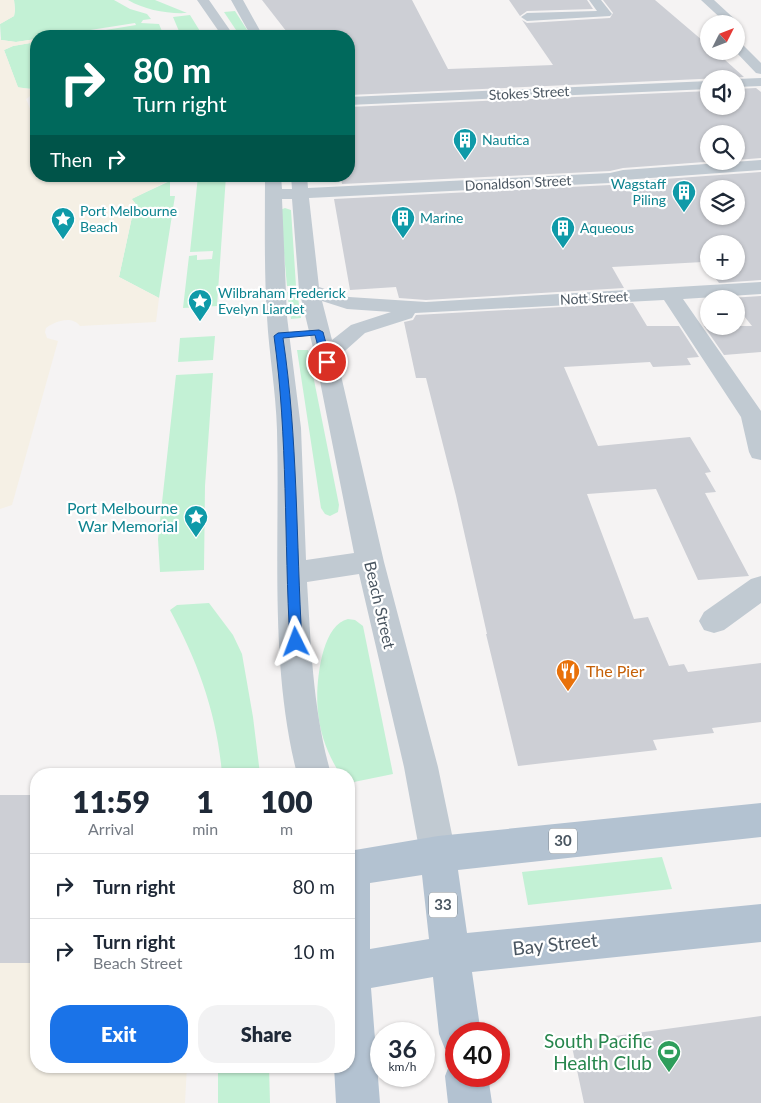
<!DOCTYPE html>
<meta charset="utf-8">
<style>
:root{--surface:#fff;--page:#f2f2f3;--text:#1f2937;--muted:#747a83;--line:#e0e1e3;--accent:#1a73e8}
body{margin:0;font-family:Lato,sans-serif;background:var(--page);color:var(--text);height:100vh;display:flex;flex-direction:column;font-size:19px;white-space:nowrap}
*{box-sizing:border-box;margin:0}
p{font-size:16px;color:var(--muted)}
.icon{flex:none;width:28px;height:28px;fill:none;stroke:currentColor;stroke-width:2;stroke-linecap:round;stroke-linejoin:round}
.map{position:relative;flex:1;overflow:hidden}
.side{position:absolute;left:30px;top:768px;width:325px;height:305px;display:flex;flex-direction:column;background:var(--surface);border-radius:20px;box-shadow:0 1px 4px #0004}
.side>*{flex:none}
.banner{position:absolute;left:30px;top:30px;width:325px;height:152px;border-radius:20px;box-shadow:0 1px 4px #0004;background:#00695c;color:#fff;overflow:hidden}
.needle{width:32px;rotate:48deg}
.tools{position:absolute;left:700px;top:15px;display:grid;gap:10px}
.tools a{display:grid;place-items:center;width:45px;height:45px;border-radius:50%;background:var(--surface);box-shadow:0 1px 4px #0004;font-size:25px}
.speed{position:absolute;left:370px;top:1022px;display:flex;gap:10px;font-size:25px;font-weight:700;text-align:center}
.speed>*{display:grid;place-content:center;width:65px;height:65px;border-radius:50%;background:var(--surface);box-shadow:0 1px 4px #0004;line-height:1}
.speed small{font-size:12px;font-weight:400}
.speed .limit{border:8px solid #d22;background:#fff;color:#111}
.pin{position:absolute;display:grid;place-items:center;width:42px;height:42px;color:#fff;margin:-21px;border:2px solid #fff;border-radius:50%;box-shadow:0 1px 5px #0007}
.me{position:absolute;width:55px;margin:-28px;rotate:357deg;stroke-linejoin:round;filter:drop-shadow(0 0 4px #0008)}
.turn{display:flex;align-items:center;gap:18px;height:105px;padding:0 20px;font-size:22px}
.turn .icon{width:65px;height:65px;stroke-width:2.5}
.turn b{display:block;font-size:35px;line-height:42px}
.then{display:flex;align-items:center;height:48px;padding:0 20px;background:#0003;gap:10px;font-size:19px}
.eta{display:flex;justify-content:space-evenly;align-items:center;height:85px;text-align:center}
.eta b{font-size:30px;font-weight:800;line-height:35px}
.primary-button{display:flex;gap:10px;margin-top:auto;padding:10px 20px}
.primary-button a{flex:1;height:58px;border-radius:20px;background:var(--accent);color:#fff;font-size:20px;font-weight:800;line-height:58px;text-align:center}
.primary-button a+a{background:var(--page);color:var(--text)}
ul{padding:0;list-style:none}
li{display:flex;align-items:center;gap:15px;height:65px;padding:0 20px;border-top:1px solid var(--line)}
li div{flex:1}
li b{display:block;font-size:19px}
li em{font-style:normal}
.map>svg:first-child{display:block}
</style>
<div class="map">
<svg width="761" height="1103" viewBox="0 0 761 1103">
<rect width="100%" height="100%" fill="#f5f3f3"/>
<path fill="#c3f1d5" d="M14,0H114L130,9L147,14L151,19L143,20L141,23L159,24L164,36H69L136,25L135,23L52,36H36V39L16,42L1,40L0,24L14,16L15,10Z
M128,0H155L187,13C167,14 145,10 128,0Z
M235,11L251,36H240L224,12Z
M190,15L203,36H181L173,17Z
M36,42V89L18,88L4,50L13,46Z
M198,176H226L217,306L183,308L189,256L197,255V260L212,259L213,251L190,252Z
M170,181V196H175L159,298L119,277L135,203L131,199Z
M285,208L291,210L296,286H287L280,210Z
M297,291L301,318L291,319L287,292Z
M215,336L213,360L178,362L180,338Z
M297,350H308L339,505L338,512L330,516L325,514L321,508Z
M213,373L205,486L204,570L160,572L158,539L176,375Z
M209,603L233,635L242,654L253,717L260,774H222C217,714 198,662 170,610L177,605Z
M348,619L355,620L363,626L393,774L349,783V774H340C328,755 320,734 318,712C315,689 320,625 348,619Z
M662,857L672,889L528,905L522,872Z
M218,1066H269L270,1103H218Z"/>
<path fill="#f5f0e5" d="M0,0H14L15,10L14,16L0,24Z
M0,37L1,40L16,42L36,39V42L13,46L4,50L18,87L34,90L36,92L26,99L36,123V176H178L132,199L135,203L119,277L159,298L156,322L80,326C72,315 55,321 46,328L45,332L47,338L58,341L12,505L0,509Z
M0,963H36V1066H187L185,1103H0Z"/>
<path fill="#cdcfd5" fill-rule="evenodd" d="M262,0H412L448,69L553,65L522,20L527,23L610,18L613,13L603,0H655L709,46V51H715L744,77L349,95V36H290Z
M509,0H587L593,9L527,11L520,16Z
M756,88L761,92V158L736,160V134H709V161H718L623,168L610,171L342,184L340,176H349V107L709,91V106H736V89Z
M761,172V280L719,283L710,271H736V244H709V269L703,262L612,267L624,288L426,300L399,298L396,287L350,290L334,199L610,185L623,182ZM709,189H736V216H709Z
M761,296V352L724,355L704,326H752L736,306V299L730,298Z
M633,303L647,326H679L699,357L687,358L691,365L653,367L650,362L564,367L598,446L690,437L711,472L705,473L716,492L705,493L749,576L698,580L656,489L587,494L634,619L648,617L669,666L684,664L688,672L761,663V722L712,728L714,733L653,740L657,750L518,766L486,634H487L456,496L426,378H416L404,322L413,320L416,315Z
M0,795H36V963H0Z
M761,1016V1103H584L571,1042Z"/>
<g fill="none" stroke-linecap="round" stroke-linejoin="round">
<path fill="#c1cad2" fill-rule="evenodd" d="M197,0H209L234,36H222Z
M231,0H243L263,36H251Z
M589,0H601L612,14L610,16L527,21L521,17L527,13L597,11Z
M701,0H714L740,24L736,27V24H727Z
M736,41L740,42L761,63V74L756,73L735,51Z
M761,78V86L736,87V79Z
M709,81V89L349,105V97Z
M761,160V170L623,180L610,183L309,198L319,287L349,297L426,302L761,282V294L683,299L761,411V460L752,458L749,452L741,417L664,300L415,313L412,318L365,333L337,358L384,562L438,767L456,854L451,867L438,872L425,867L420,854L404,767L359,574L307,582C311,647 313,711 331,774H297C269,663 280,543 277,430C276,392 269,354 267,317C264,270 265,223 265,176H281L282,189H292L291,176H307L308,188L610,173L623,170ZM282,199H292L299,290L315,356L354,553L306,560L301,428L287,317ZM322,301L347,309L391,312L351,325L332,340Z
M761,576V603L724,630L714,633L704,630L699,621L704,612L751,579Z"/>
<path fill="#b3c2d1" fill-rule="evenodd" d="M761,803V837L458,870L467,933L761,904V942L472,972L481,1034H456V1053L445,1049L439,1034L433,977L371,988L380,1103H336L334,1066H349V851L438,836ZM422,875L429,939L370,949V883Z
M456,1059V1076H488L492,1103H448L445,1076L451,1061Z"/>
</g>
<path fill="#1a73e8" stroke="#114b97" d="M319,330L323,332L331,362L330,364L327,365L322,362L315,335L283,338C298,439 296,541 302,642L300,646L296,647L291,646L290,642C284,540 288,437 274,336L278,333Z"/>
<defs>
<g id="building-pin" transform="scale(1.25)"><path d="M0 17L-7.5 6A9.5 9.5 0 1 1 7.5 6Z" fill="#0f9aa8" stroke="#fff"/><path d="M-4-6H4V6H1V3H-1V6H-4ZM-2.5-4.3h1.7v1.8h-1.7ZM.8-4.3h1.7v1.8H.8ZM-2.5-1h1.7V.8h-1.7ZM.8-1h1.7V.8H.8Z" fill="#fff"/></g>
<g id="sight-pin" transform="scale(1.25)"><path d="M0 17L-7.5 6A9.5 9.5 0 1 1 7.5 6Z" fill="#0f9aa8" stroke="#fff"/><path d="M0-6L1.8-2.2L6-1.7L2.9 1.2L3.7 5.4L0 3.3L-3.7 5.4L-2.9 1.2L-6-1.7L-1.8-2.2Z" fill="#fff"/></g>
<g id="restaurant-pin" transform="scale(1.25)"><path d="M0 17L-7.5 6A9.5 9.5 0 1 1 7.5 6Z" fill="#e8710a" stroke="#fff"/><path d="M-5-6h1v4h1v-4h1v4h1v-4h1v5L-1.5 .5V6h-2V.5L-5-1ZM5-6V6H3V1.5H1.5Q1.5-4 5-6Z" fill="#fff"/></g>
<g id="stadium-pin" transform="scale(1.25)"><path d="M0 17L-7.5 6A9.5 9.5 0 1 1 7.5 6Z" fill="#2e9e5b" stroke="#fff"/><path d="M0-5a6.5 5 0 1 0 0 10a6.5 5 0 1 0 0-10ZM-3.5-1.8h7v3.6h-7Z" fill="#fff"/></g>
</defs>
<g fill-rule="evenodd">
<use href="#building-pin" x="465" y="140"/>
<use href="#building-pin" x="684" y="192"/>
<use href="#building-pin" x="403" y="218"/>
<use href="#sight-pin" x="63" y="219"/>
<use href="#building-pin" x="563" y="228"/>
<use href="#sight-pin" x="200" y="301"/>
<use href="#sight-pin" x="196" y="517"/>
<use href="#restaurant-pin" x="568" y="671"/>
<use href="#stadium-pin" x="669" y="1052"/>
</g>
<g text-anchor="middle" stroke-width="4.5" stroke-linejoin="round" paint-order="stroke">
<g font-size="14" fill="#4a5661" stroke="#fff">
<text transform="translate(529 93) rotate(-3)" y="5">Stokes Street</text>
<text transform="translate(518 183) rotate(-3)" y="5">Donaldson Street</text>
<text transform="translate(594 298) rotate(-3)" y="5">Nott Street</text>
</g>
<g font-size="14" fill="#0d838f" stroke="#fff" text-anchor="start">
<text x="482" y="145">Nautica</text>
<text x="666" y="189" text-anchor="end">Wagstaff<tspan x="666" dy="16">Piling</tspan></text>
<text x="80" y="216">Port Melbourne<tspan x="80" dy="16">Beach</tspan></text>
<text x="420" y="223">Marine</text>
<text x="580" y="233">Aqueous</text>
<text x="218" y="298">Wilbraham Frederick<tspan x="218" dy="16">Evelyn Liardet</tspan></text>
</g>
<g fill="#fff" stroke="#808990" stroke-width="1">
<rect x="549" y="828.5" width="28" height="25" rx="4"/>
<rect x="429" y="892.5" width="28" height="25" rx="4"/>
</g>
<g font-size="15" font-weight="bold" fill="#4a5661">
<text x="563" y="846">30</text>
<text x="443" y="910">33</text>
</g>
<g font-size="16" fill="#0d838f" stroke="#fff" text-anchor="end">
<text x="178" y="514">Port Melbourne<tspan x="178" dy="18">War Memorial</tspan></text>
</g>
<g font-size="16" fill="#4a5661" stroke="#fff">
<text transform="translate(380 605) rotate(77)" y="6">Beach Street</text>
</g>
<g font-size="16" fill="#c56008" stroke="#fff" text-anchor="start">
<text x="586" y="677">The Pier</text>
</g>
<g font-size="19" fill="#4a5661" stroke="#fff">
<text transform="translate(555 944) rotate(-6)" y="7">Bay Street</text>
</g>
<g font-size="19" fill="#27864d" stroke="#fff" text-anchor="end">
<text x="652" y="1048">South Pacific<tspan x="652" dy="22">Health Club</tspan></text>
</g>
</g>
</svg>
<div class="tools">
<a><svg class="needle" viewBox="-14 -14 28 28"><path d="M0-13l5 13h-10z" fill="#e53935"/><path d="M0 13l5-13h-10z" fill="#747a83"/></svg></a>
<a><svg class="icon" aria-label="sound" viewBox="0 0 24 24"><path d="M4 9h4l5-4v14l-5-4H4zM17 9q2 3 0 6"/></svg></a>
<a><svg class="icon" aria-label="search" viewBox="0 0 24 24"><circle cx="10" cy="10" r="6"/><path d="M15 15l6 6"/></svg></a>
<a><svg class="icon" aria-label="layers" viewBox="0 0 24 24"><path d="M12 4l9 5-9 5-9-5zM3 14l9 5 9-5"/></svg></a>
<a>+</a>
<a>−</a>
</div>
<div class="speed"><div>36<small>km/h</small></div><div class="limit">40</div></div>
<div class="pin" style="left:327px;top:362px;background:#d93025"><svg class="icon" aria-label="arrive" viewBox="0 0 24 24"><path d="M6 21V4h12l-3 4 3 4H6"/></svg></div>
<svg class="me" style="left:296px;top:642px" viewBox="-20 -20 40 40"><path d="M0-17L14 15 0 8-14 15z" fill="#1a73e8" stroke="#fff" stroke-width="4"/></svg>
<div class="banner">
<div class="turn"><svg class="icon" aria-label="right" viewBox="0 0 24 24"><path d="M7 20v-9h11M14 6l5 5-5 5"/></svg><div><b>80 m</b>Turn right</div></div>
<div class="then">Then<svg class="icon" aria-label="right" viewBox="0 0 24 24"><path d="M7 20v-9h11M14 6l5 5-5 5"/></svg></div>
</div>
<section class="side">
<div class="eta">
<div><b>11:59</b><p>Arrival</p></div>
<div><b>1</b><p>min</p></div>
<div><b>100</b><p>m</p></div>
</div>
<ul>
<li><svg class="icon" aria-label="right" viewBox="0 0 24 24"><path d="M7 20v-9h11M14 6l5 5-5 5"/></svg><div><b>Turn right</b></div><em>80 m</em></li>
<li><svg class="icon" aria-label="right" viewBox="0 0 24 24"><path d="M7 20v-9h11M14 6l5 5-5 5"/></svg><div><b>Turn right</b><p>Beach Street</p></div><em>10 m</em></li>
</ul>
<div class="primary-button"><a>Exit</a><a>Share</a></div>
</section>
</div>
